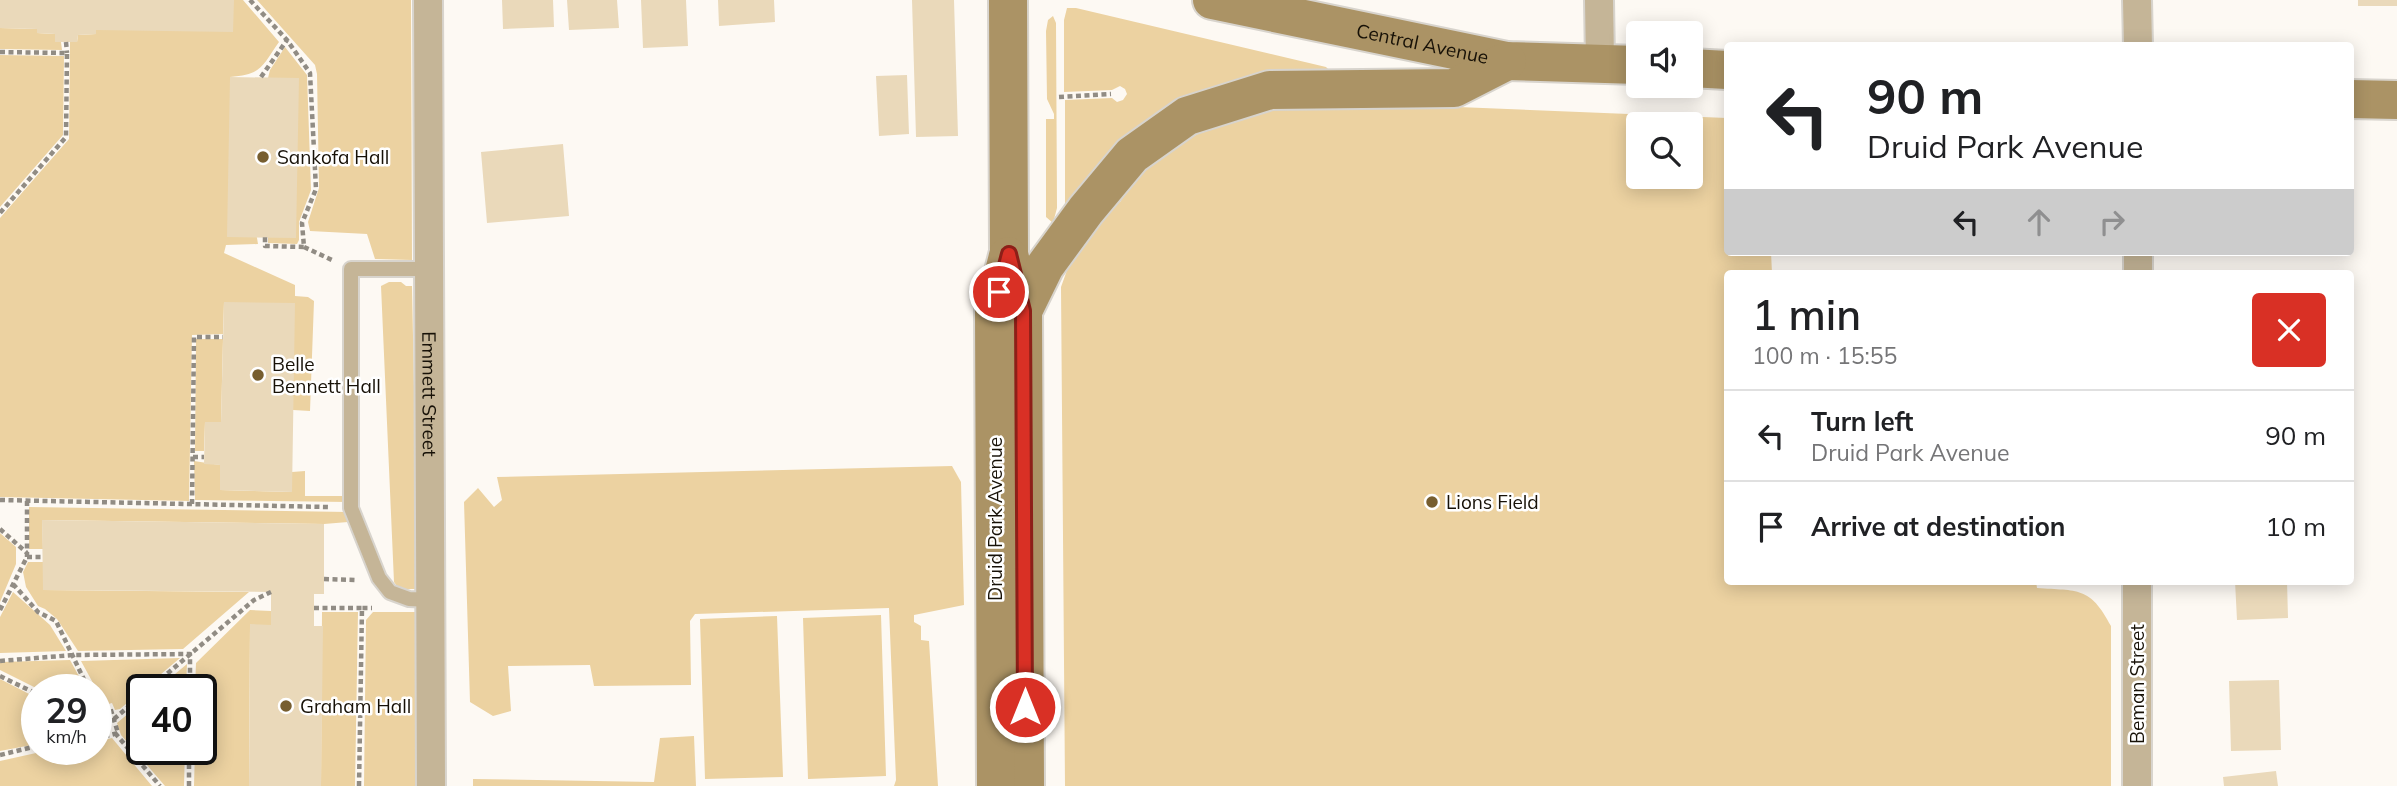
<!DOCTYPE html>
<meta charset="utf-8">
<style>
:root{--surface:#fff;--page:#f6f6f6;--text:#202124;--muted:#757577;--line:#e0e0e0}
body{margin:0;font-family:Mulish,sans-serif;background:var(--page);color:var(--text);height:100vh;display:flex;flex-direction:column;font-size:26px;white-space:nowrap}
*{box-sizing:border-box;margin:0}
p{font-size:23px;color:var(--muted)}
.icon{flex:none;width:38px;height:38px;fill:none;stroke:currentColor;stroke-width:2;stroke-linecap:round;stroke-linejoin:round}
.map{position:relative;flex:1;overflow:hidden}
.drawer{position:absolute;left:1724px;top:270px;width:630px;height:315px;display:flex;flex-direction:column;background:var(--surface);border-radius:7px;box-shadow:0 4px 18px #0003}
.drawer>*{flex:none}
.banner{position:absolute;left:1724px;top:42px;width:630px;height:214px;border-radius:7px;box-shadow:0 4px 18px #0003;background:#fff;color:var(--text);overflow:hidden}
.fabs{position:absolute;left:1626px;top:21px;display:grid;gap:14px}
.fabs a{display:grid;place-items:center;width:77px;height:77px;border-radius:7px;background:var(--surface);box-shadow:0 4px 18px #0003;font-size:35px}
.speed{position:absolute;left:21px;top:674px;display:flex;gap:14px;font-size:35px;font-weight:700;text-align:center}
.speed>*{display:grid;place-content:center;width:91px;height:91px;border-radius:50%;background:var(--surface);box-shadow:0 4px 18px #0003;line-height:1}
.speed small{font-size:18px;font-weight:400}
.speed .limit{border:4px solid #111;border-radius:10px;background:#fff;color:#111}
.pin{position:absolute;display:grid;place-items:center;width:60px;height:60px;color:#fff;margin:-30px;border:4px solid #fff;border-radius:50%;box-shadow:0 2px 7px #0007}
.me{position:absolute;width:77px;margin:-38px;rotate:0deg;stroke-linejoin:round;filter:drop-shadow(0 0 5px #0008)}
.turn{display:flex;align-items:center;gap:24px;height:147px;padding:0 28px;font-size:32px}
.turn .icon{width:91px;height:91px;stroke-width:2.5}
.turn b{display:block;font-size:49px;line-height:60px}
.lanes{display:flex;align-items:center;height:66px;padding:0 28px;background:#0003;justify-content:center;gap:35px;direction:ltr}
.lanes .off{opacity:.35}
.round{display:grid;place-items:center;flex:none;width:74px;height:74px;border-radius:7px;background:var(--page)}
.summary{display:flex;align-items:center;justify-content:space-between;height:119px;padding:0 28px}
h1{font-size:42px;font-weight:600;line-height:52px}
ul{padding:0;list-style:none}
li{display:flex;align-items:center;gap:21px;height:91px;padding:0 28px;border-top:2px solid var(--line)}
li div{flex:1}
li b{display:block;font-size:26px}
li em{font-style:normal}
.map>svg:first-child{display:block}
</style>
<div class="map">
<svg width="2397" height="786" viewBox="0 0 2397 786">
<rect width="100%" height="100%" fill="#fdf9f3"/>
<path fill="#ecd2a1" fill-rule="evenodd" d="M234,0H243L279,42C262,66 262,75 230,77L258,244L226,245L224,253L295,285V296L308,297L314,301L310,411L293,410L224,302L223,334L192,335L189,501L0,497V218L69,139L70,42H77L78,35L96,34V30Z
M257,0H411L412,260L375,259L367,234L310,231L308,222L319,188L317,74L315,65Z
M1067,8H1076L1326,67L1330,71L1260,82L1065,218V100L1112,98L1117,102L1123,100L1127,94L1125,89L1120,86L1112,90L1064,92V20Z
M1053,16L1056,23L1057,208L1053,223L1046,217V119H1054V114L1047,99L1046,31L1048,20Z
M0,28L37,29V33L55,34V42H61L62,50L0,49Z
M285,47L307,75L311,190L299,222V240L297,244L268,243V78L270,70Z
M0,55L64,56L63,135L0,207Z
M1335,102L1727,118V252H1771L1772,273H1727V581H2036L2037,588C2078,591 2090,586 2111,626V786H1065L1061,287L1071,259L1110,202L1117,204L1121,201L1124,187C1165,147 1214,121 1270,108C1291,103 1314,104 1335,102ZM1638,124H1690V177H1638Z
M389,282H401L406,286H412L418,589H399L394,582L381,286Z
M196,339H223L221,422H205L204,451H195Z
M194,461L220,465V490L291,492L292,472L305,471V496H342L347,502L195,500Z
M952,466L961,482L964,605L914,615V622L921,626V640L929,641L938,786H894L896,780L889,608L695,614L690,621L691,685L594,686L590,665L508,666L511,711L493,716L470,702L464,502L478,488L494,507L502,500L497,477Z
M29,507L348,512V522L324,524L42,520L43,549H29Z
M0,533L16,547V564L0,602Z
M28,562H43V590L249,592L183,649L78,651L57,619L45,609L38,606L26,587L23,572Z
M13,592L50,625L66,651L0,653V617Z
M250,610L271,611V625H250L249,786H194L195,749H201V690L195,689L196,663Z
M322,612H358L355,786H321Z
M373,612H418L420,786H364L366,620Z
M881,615L886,776L808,779L803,618Z
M777,616L783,777L705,779L700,619Z
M180,658L120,709L115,710L112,703L105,705L81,661Z
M70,660L86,689H38L0,670V662Z
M187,664L186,689H157Z
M0,679L37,698V744L0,751Z
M142,702V749H185L184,786H165L121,735L117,723Z
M694,736L696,786H473V779L654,782L660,738Z
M112,738L152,786H0V761L54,749H96V742Z"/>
<path fill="#ead9ba" d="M0,0H234L233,32L96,30V34L78,35L77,42H55V34L37,33V29L0,28Z
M502,0H553L554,27L503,29Z
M567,0H617L619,28L569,30Z
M641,0H686L688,46L643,48Z
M718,0H774L775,22L719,26Z
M912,0H954L958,136L916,137Z
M2358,0H2397V6H2358Z
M907,75L909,134L879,136L876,76Z
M230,77L299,78L296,238L227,237Z
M563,144L569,216L487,223L481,152Z
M224,302L295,303L292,492L220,490V465L204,464L205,422H221Z
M42,520L324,524V594H314V626H323L321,786H249L250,624L271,625V592L43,590Z
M2235,581H2287L2288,618L2237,620Z
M2279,680L2281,750L2231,751L2229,681Z
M2276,771L2278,786H2224L2223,777Z"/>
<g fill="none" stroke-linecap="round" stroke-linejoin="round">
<g stroke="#d8d4cd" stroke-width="18">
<path id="lane" d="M429,269H351V508L379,578L390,592L409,599L431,600"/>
</g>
<g stroke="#d8d4cd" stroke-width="32">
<g id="street">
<path id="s1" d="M428,0L431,786"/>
<path d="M1599,0L1600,62"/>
<path d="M2137,0L2138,46"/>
<path d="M2138,273V252"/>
<path d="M2137,786V581"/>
</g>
</g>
<g stroke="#d8d4cd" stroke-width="42">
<g id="secondary">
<path d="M1008,0L1009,254L1023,311L1025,786"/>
<path id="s2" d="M1212,0L1507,61L1638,65"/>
<path d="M1690,68L1727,70"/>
<path d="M2350,99L2397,100"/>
<path d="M1023,311L1045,266L1086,210L1132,155L1187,116L1270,90L1454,88L1507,61"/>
<path d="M996,786L994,311L1008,256"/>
</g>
</g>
<path stroke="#918c84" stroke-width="4.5" stroke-dasharray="5 3.5" stroke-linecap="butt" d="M250,0L287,40L310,73L316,189L302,223L304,247L265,246V237
M66,42L67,53
M0,52L67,53L66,137L0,213
M261,77L287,40
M1059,97L1111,94
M304,247L332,260
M193,457H204
M0,500L328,507
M192,504L194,337H223
M0,529L27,553
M27,557H43
M324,579L355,580
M13,584L38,612L56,621L89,690
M314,608H362
M0,610L27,557V500
M0,661L73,655L190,654V690
M0,676L37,694
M148,690L254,600L271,592
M96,711L110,707L118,733L99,738L96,727
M114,719L142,695
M115,733L160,786
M0,755L37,746
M189,786V749
M359,786L362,608H372"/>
<use href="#lane" stroke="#c5b597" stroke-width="14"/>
<use href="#street" stroke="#c5b597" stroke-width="28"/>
<use href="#secondary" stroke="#ab9365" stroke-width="38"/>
</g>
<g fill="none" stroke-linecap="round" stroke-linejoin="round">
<g stroke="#8d1f18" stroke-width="18">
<path id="route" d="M999,292L1009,254L1023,311L1025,707"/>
</g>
<use href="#route" stroke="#d93025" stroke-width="12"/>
</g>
<g fill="#775e2f" stroke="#fff" stroke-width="2.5">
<circle cx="263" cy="157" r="7"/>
<circle cx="258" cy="375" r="7"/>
<circle cx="1432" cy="502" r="7"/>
<circle cx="286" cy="706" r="7"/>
</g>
<g text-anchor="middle" stroke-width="5" stroke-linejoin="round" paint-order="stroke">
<g font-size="19" fill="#171107" stroke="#fff">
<text dy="7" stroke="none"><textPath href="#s2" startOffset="215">Central Avenue</textPath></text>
<text dy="7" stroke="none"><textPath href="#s1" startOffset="394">Emmett Street</textPath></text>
<text transform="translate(995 519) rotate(-90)" y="7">Druid Park Avenue</text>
<text transform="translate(2137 684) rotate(-90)" y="7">Beman Street</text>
</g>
<g font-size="19" fill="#171107" stroke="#fff" text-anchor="start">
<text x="277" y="164">Sankofa Hall</text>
<text x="272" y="371">Belle<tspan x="272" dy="22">Bennett Hall</tspan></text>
<text x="1446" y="509">Lions Field</text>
<text x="300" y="713">Graham Hall</text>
</g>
</g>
</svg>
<div class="fabs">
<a><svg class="icon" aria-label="sound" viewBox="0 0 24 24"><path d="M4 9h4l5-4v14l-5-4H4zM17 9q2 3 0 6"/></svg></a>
<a><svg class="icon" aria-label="search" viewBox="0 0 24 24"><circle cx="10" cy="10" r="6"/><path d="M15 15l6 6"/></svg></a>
</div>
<div class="speed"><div>29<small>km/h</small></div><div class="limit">40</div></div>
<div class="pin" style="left:999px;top:292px;background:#d93025"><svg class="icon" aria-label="arrive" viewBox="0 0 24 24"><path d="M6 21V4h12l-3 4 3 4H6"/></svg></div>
<svg class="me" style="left:1025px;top:707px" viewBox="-20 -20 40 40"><circle r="17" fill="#d93025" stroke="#fff" stroke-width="3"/><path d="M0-11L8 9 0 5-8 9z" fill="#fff"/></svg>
<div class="banner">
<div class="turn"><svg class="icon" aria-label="left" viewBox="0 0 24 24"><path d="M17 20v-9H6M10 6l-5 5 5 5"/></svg><div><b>90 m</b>Druid Park Avenue</div></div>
<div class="lanes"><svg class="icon" aria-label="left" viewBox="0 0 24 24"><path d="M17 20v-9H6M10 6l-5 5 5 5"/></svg><svg class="icon off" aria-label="ahead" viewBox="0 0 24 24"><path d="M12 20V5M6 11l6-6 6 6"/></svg><svg class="icon off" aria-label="right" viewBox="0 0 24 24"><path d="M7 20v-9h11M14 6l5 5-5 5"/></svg></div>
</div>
<section class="drawer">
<div class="summary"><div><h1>1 min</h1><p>100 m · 15:55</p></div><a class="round" style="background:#d93025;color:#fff"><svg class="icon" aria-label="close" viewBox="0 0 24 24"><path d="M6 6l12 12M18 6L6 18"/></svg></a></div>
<ul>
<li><svg class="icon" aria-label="left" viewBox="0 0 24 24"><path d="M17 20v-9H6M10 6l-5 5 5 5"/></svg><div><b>Turn left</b><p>Druid Park Avenue</p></div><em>90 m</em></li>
<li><svg class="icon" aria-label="arrive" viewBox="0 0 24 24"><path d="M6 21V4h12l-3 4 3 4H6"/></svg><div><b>Arrive at destination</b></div><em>10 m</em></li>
</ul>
</section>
</div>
